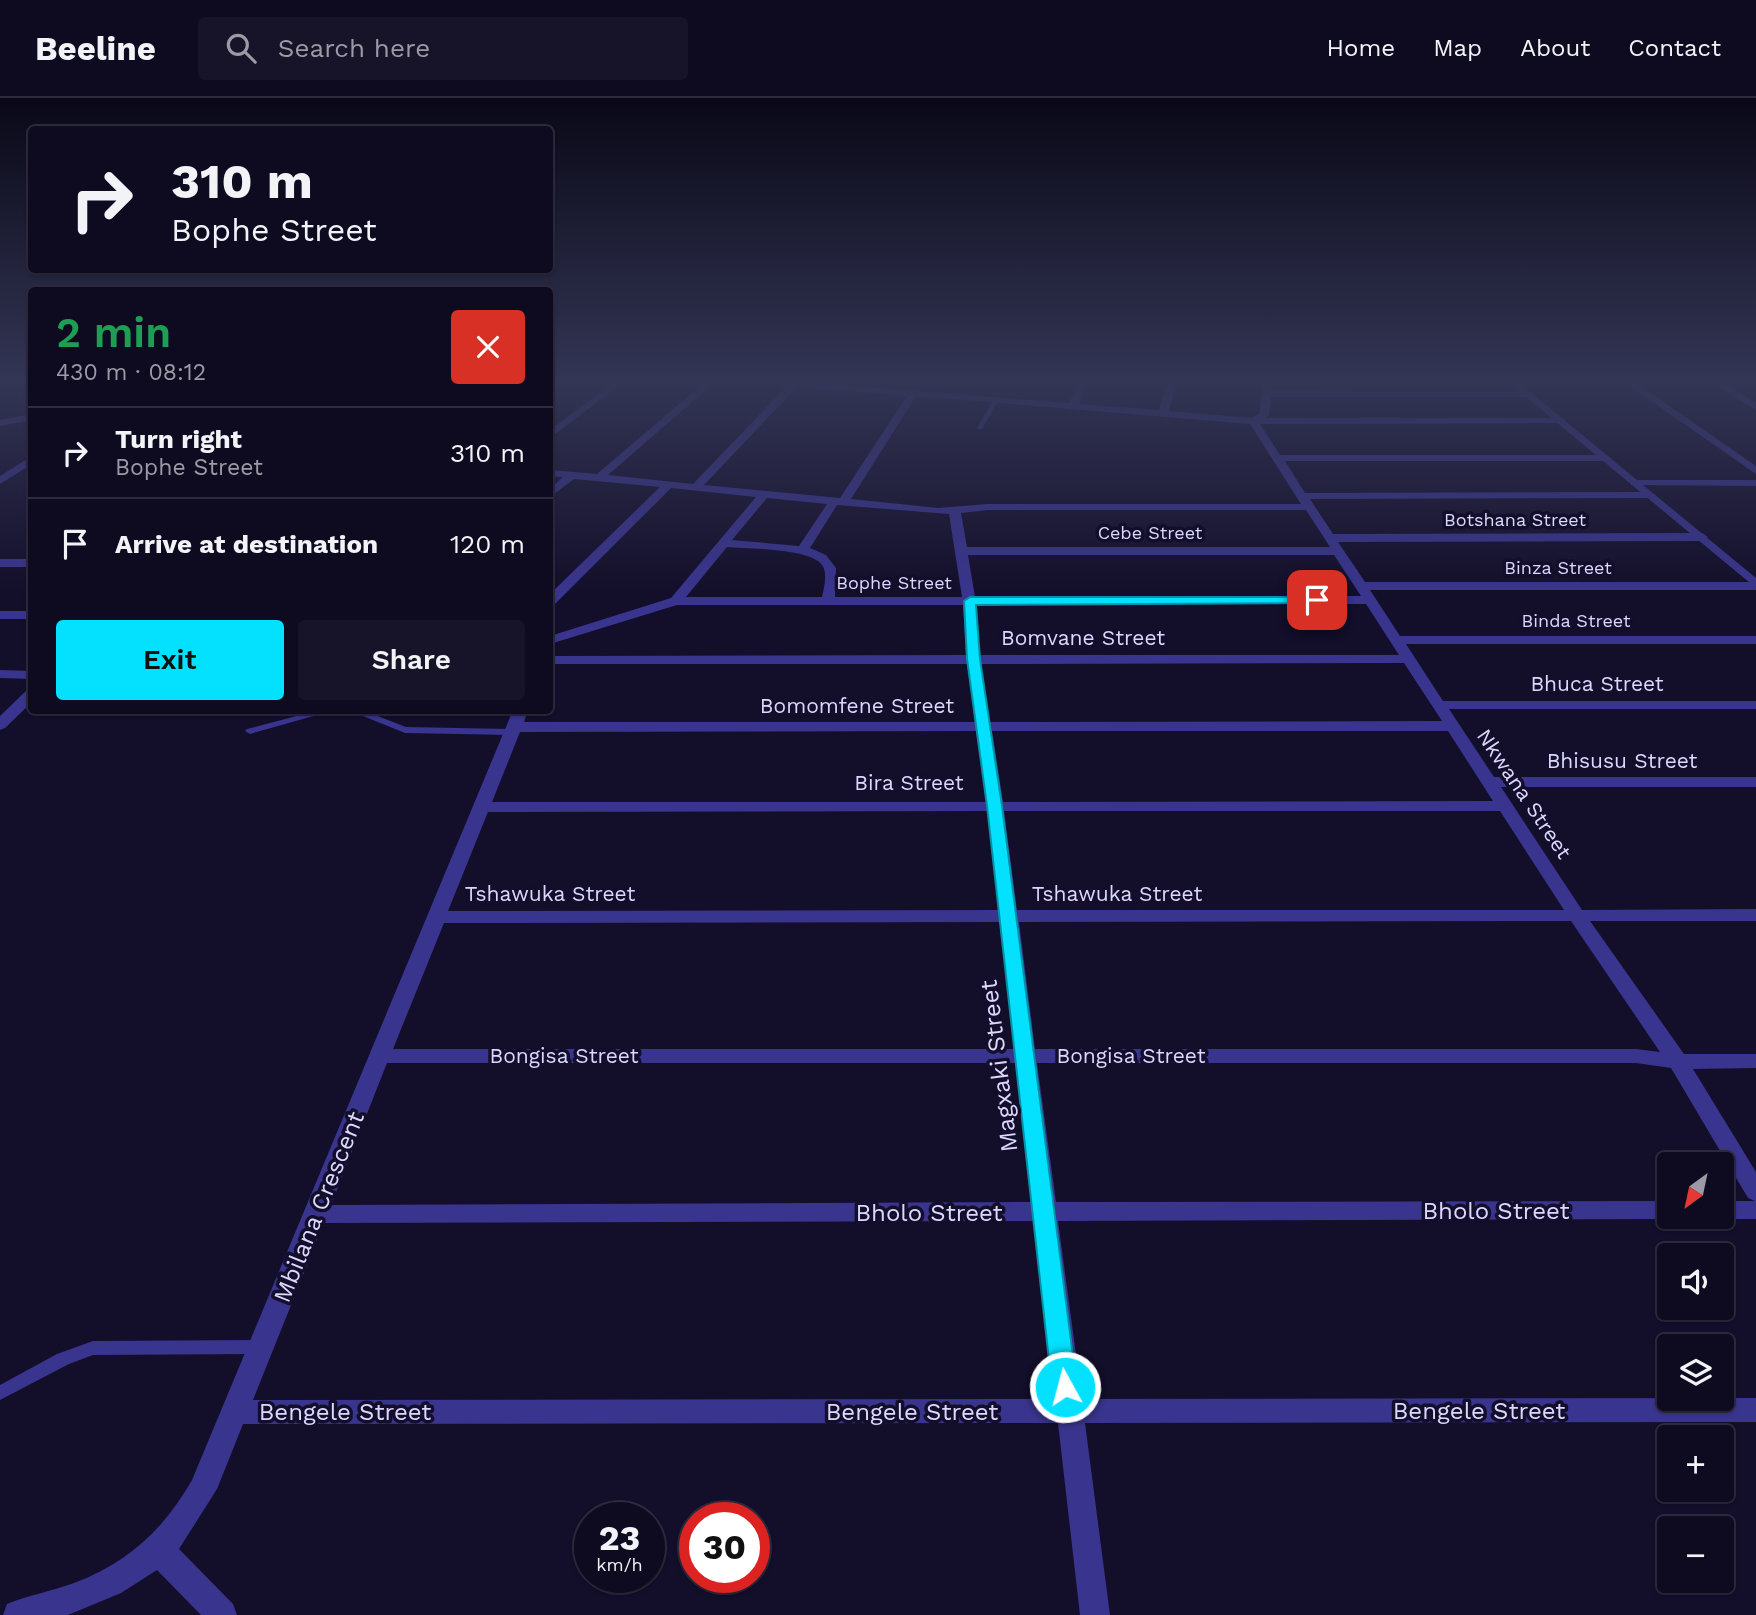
<!DOCTYPE html>
<meta charset="utf-8">
<style>
:root{--surface:#0e0a20;--page:#171329;--text:#f1f3f6;--muted:#9b9aa5;--line:#2e2b3e;--accent:#03e1ff}
body{margin:0;font-family:"Work Sans",sans-serif;background:var(--page);color:var(--text);height:100vh;display:flex;flex-direction:column;font-size:26px;white-space:nowrap}
*{box-sizing:border-box;margin:0}
p{font-size:23px;color:var(--muted)}
.icon{flex:none;width:38px;height:38px;fill:none;stroke:currentColor;stroke-width:2;stroke-linecap:round;stroke-linejoin:round}
.map{position:relative;flex:1;overflow:hidden}
.side{position:absolute;left:28px;top:189px;width:525px;height:427px;display:flex;flex-direction:column;background:var(--surface);border-radius:7px;box-shadow:0 2px 5px #0004,0 0 0 2px var(--line)}
.side>*{flex:none}
.guide{position:absolute;left:28px;top:28px;width:525px;height:147px;border-radius:7px;box-shadow:0 2px 5px #0004,0 0 0 2px var(--line);background:#0e0a20;color:var(--text);overflow:hidden}
.needle{width:46px;rotate:213deg}
.controls{position:absolute;left:1657px;top:1054px;display:grid;gap:14px}
.controls a{display:grid;place-items:center;width:77px;height:77px;border-radius:7px;background:var(--surface);box-shadow:0 2px 5px #0004,0 0 0 2px var(--line);font-size:35px}
.speed{position:absolute;left:574px;top:1404px;display:flex;gap:14px;font-size:35px;font-weight:700;text-align:center}
.speed>*{display:grid;place-content:center;width:91px;height:91px;border-radius:50%;background:var(--surface);box-shadow:0 2px 5px #0004,0 0 0 2px var(--line);line-height:1}
.speed small{font-size:18px;font-weight:400}
.speed .limit{border:10px solid #d22;background:#fff;color:#111}
.pin{position:absolute;display:grid;place-items:center;width:60px;height:60px;color:#fff;margin:-30px;border-radius:14px;box-shadow:0 4px 10px #0006}
.me{position:absolute;width:77px;margin:-38px;rotate:353deg;stroke-linejoin:round;filter:drop-shadow(0 0 5px #0008)}
.turn{display:flex;align-items:center;gap:24px;height:147px;padding:0 28px;font-size:32px}
.turn .icon{width:91px;height:91px;stroke-width:2.5}
.turn b{display:block;font-size:49px;line-height:60px}
.round{display:grid;place-items:center;flex:none;width:74px;height:74px;border-radius:7px;background:var(--page)}
.headline{display:flex;align-items:center;justify-content:space-between;height:119px;padding:0 28px}
h1{font-size:42px;font-weight:600;line-height:52px;color:#1e9e55}
.action{display:flex;gap:14px;margin-top:auto;padding:14px 28px}
.action a{flex:1;height:80px;border-radius:7px;background:var(--accent);color:#111;font-size:28px;font-weight:600;line-height:80px;text-align:center}
.action a+a{background:var(--page);color:var(--text)}
ul{padding:0;list-style:none}
li{display:flex;align-items:center;gap:21px;height:91px;padding:0 28px;border-top:2px solid var(--line)}
li div{flex:1}
li b{display:block;font-size:26px}
li em{font-style:normal}
header{display:flex;align-items:center;gap:42px;box-sizing:border-box;height:98px;padding:0 35px;background:var(--surface);border-bottom:2px solid var(--line)}
header strong{font-size:33px}
nav{display:flex;gap:38px;margin-inline-start:auto;font-size:24px}
.search{width:490px;height:63px;background:var(--page);display:flex;align-items:center;gap:18px;box-sizing:border-box;padding:0 24px;border-radius:7px;color:var(--muted);font-size:26px}
.map>svg:first-child{display:block}
</style>
<header>
<strong>Beeline</strong>
<div class="search"><svg class="icon" aria-label="search" viewBox="0 0 24 24"><circle cx="10" cy="10" r="6"/><path d="M15 15l6 6"/></svg>Search here</div>
<nav><a>Home</a><a>Map</a><a>About</a><a>Contact</a></nav>
</header>
<div class="map">
<svg width="1756" height="1517" viewBox="0 0 1756 1517">
<rect width="100%" height="100%" fill="#130e2a"/>
<g fill="none" stroke-linecap="round" stroke-linejoin="round">
<path fill="#39348e" fill-rule="evenodd" d="M994,301L999,302L982,331H978L977,330Z
M319,612H335L250,636L245,633L247,631Z
M348,612H362L406,629L512,631L517,634L512,637L405,635Z
M259,1242L265,1244L267,1249L265,1254L259,1256L93,1257L69,1266L0,1302V1287L57,1256L93,1243Z"/>
<path fill="#39348e" fill-rule="evenodd" d="M0,284H16L0,288Z
M614,284H624L550,340V332Z
M705,284H715L608,377L693,386L787,288L769,284H804L1069,305L1079,284H1087L1079,306L1159,312L1167,284H1176L1169,313L1251,320L1259,316L1264,284H1272V293L1528,294L1533,297L1531,299H1271L1269,317L1266,320H1561L1565,321V325L1260,326L1280,357H1606L1611,360L1606,363H1285L1305,395L1650,394L1656,397L1650,400L1310,401L1333,436L1702,435L1708,439L1702,443L1338,444L1365,484H1756V492H1370L1400,538H1756V546H1406L1443,603H1756V611H1449L1494,679H1756V689H1501L1582,812L1756,811V823H1590L1684,956H1756V970L1693,971L1756,1074V1121H1722L1714,1119L1722,1118V1103H1755L1748,1100L1671,970L1636,965H1037L1056,1104L1670,1103V1118H1679L1670,1121L1058,1123L1082,1301L1756,1300V1324L1085,1325L1110,1517H1080L1058,1325L243,1326L217,1391L179,1451L233,1506L237,1517H201L157,1472L121,1495L68,1517H3L7,1506C29,1497 52,1493 74,1485C128,1465 164,1431 192,1382L513,612H528L524,624H975L967,566H550V558L966,557L963,507H677L550,546V538L671,500L756,399L671,390L555,506L550,507V496L660,389L574,381L550,399V391L563,379L550,378V372L597,376ZM797,289L907,298L840,400L704,387ZM916,298L1250,326L1301,406H988L938,410L851,401ZM767,400L827,406L799,448L732,442ZM837,407L949,416L962,499H835L836,470L826,457L810,450ZM988,412H1306L1330,449H967L961,415ZM727,449C748,451 810,450 822,467C828,475 824,490 822,499H686ZM968,457H1334L1361,498L975,499ZM976,506H1366L1399,557H980ZM1404,565L1442,623L990,624L981,566ZM976,633L986,704H492L520,634ZM992,633H1448L1493,703L1003,704ZM987,713L999,812L448,813L488,714ZM1004,713H1500L1564,812H1017ZM1571,823L1660,954L1636,951H1035L1019,824ZM1000,824L1015,951H393L444,825ZM387,965H1016L1032,1104L331,1107ZM1034,1123L1055,1301L253,1302L324,1125Z
M1624,284H1635L1756,368V376Z
M1711,284H1722L1756,305V312Z
M32,316V322L0,328V322Z
M32,358V366L0,386V378Z
M1635,382H1756V388L1631,387V383Z
M0,461H32V469H0Z
M0,513H32V521H0Z
M0,572L32,573V581L0,580Z
M32,591V604L5,630L0,632V618L27,592Z"/>
<path fill="#39348e" fill-rule="evenodd" d="M1508,284H1518L1756,480V490Z"/>
</g>
<linearGradient id="sky" x2="0" y2="1"><stop stop-color="#0a0817"/><stop offset="0.57" stop-color="#333655"/><stop offset="1" stop-color="#333655" stop-opacity="0"/></linearGradient>
<rect width="1756" height="496" fill="url(#sky)"/>
<path fill="#03e1ff" stroke="#0292a6" stroke-width="2" d="M1317,499L1321,500V505L976,507L980,561L1002,708L1077,1289L1073,1297L1065,1300L1056,1297L1052,1289L987,708L967,561L964,503L970,499Z"/>
<g text-anchor="middle" stroke-width="7" stroke-linejoin="round" paint-order="stroke">
<g font-size="18" fill="#dcd7ff" stroke="#130e2a">
<text x="1515" y="428">Botshana Street</text>
<text x="1150" y="441">Cebe Street</text>
<text x="1558" y="476">Binza Street</text>
<text x="894" y="491">Bophe Street</text>
<text x="1576" y="529">Binda Street</text>
</g>
<g font-size="21" fill="#dcd7ff" stroke="#130e2a">
<text x="1083" y="547">Bomvane Street</text>
<text x="1597" y="593">Bhuca Street</text>
<text x="857" y="615">Bomomfene Street</text>
<text x="1622" y="670">Bhisusu Street</text>
<text x="909" y="692">Bira Street</text>
<text transform="translate(1524 696) rotate(56)" y="7">Nkwana Street</text>
<text x="550" y="803">Tshawuka Street</text>
<text x="1117" y="803">Tshawuka Street</text>
<text x="564" y="965">Bongisa Street</text>
<text x="1131" y="965">Bongisa Street</text>
</g>
<g font-size="24" fill="#dcd7ff" stroke="#130e2a">
<text transform="translate(999 968) rotate(-97)" y="8">Magxaki Street</text>
<text transform="translate(319 1109) rotate(-68)" y="8">Mbilana Crescent</text>
<text x="1496" y="1121">Bholo Street</text>
<text x="929" y="1123">Bholo Street</text>
<text x="1479" y="1321">Bengele Street</text>
<text x="345" y="1322">Bengele Street</text>
<text x="912" y="1322">Bengele Street</text>
</g>
</g>
</svg>
<div class="controls">
<a><svg class="needle" viewBox="-14 -14 28 28"><path d="M0-13l5 13h-10z" fill="#e53935"/><path d="M0 13l5-13h-10z" fill="#9b9aa5"/></svg></a>
<a><svg class="icon" aria-label="sound" viewBox="0 0 24 24"><path d="M4 9h4l5-4v14l-5-4H4zM17 9q2 3 0 6"/></svg></a>
<a><svg class="icon" aria-label="layers" viewBox="0 0 24 24"><path d="M12 4l9 5-9 5-9-5zM3 14l9 5 9-5"/></svg></a>
<a>+</a>
<a>−</a>
</div>
<div class="speed"><div>23<small>km/h</small></div><div class="limit">30</div></div>
<div class="pin" style="left:1317px;top:502px;background:#d93025"><svg class="icon" aria-label="arrive" viewBox="0 0 24 24"><path d="M6 21V4h12l-3 4 3 4H6"/></svg></div>
<svg class="me" style="left:1065px;top:1289px" viewBox="-20 -20 40 40"><circle r="17" fill="#03e1ff" stroke="#fff" stroke-width="3"/><path d="M0-11L8 9 0 5-8 9z" fill="#fff"/></svg>
<div class="guide">
<div class="turn"><svg class="icon" aria-label="right" viewBox="0 0 24 24"><path d="M7 20v-9h11M14 6l5 5-5 5"/></svg><div><b>310 m</b>Bophe Street</div></div>
</div>
<section class="side">
<div class="headline"><div><h1>2 min</h1><p>430 m · 08:12</p></div><a class="round" style="background:#d93025;color:#fff"><svg class="icon" aria-label="close" viewBox="0 0 24 24"><path d="M6 6l12 12M18 6L6 18"/></svg></a></div>
<ul>
<li><svg class="icon" aria-label="right" viewBox="0 0 24 24"><path d="M7 20v-9h11M14 6l5 5-5 5"/></svg><div><b>Turn right</b><p>Bophe Street</p></div><em>310 m</em></li>
<li><svg class="icon" aria-label="arrive" viewBox="0 0 24 24"><path d="M6 21V4h12l-3 4 3 4H6"/></svg><div><b>Arrive at destination</b></div><em>120 m</em></li>
</ul>
<div class="action"><a>Exit</a><a>Share</a></div>
</section>
</div>
